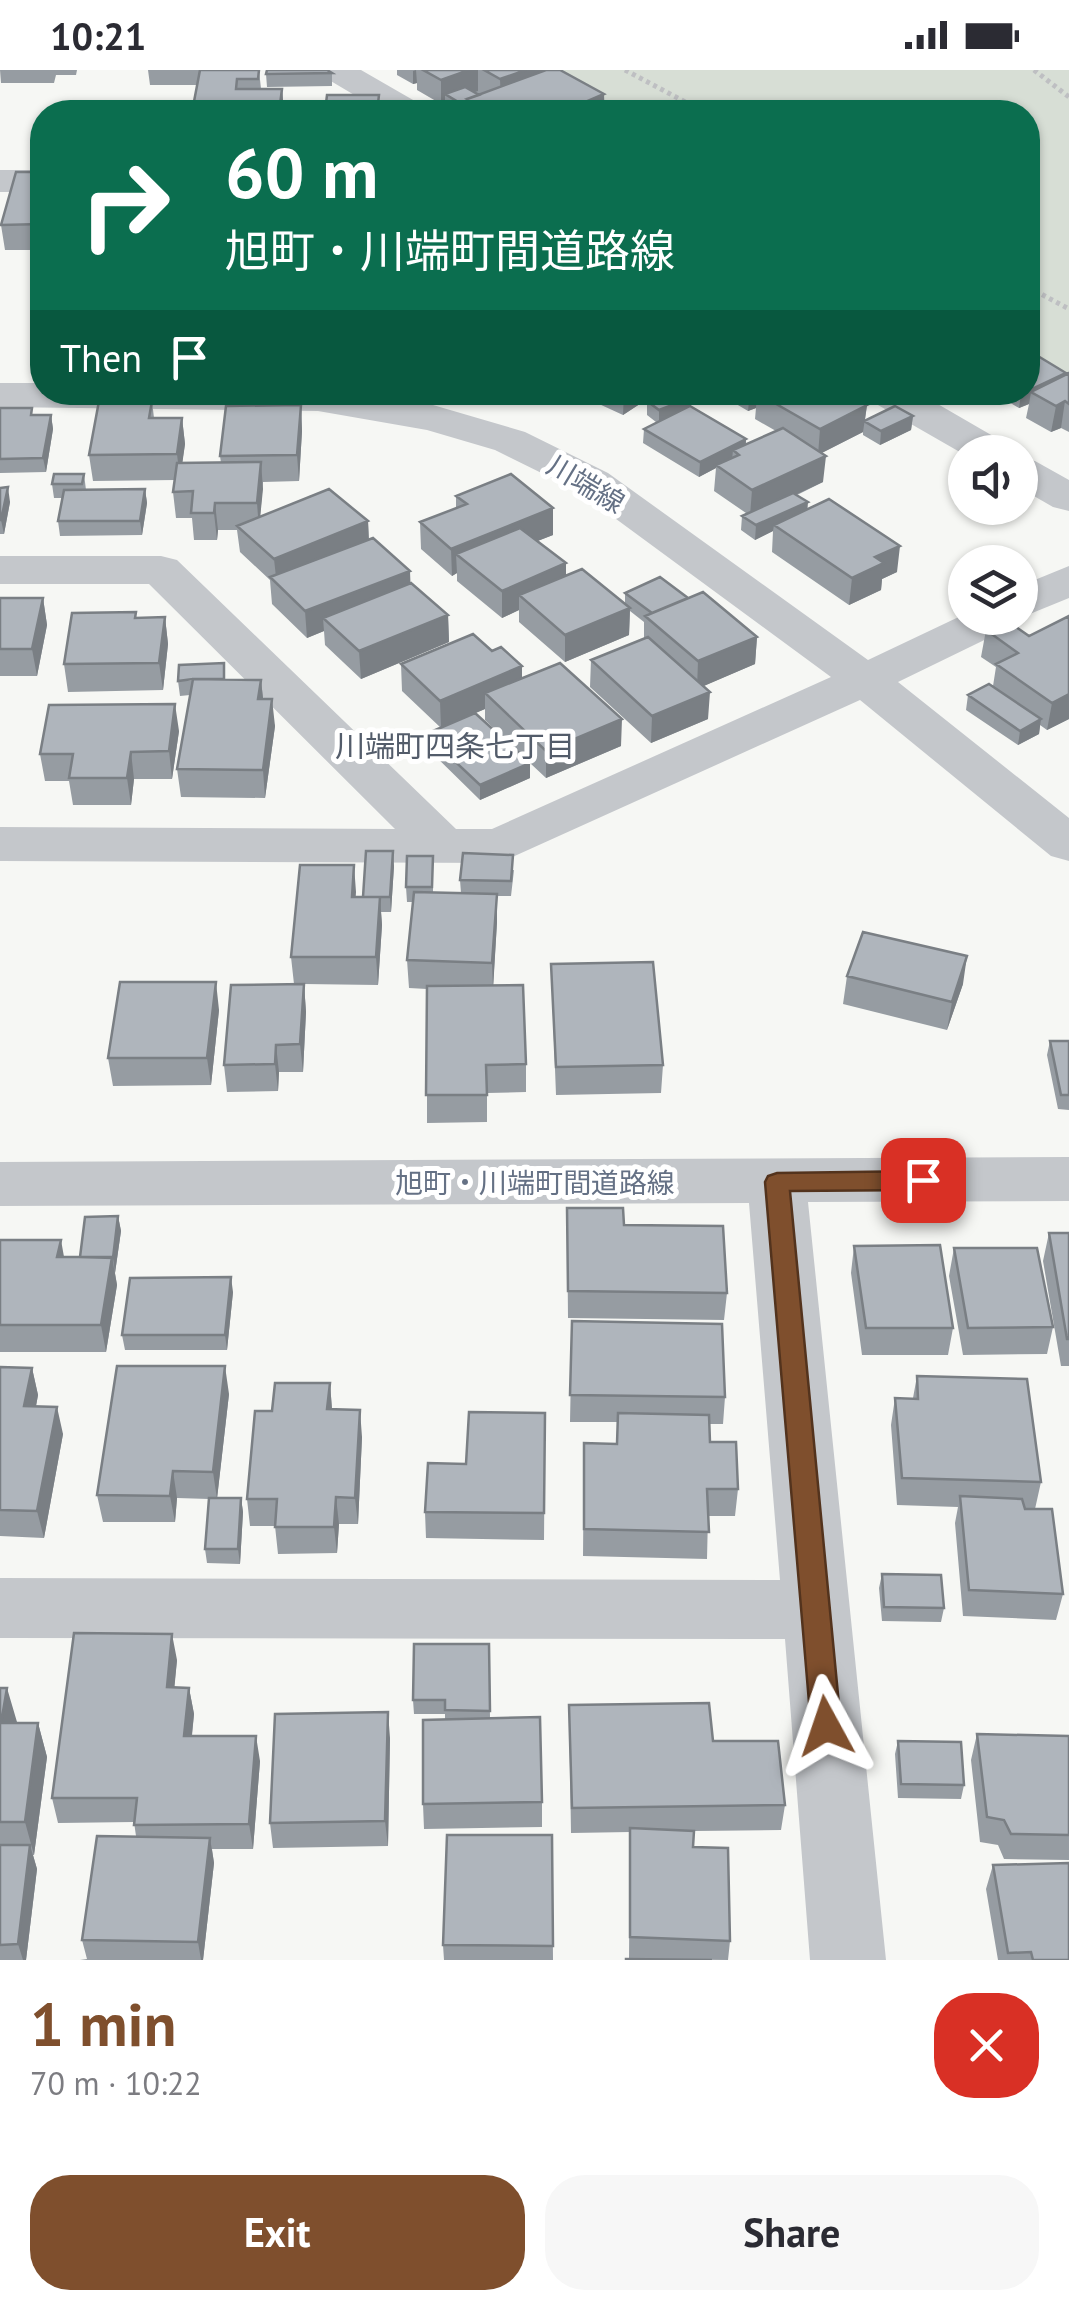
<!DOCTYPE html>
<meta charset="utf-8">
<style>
:root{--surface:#fff;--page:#f7f7f7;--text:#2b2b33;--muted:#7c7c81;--accent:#7f4f2d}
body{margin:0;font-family:"PT Sans","Noto Sans JP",sans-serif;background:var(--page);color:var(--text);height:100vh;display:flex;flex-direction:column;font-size:38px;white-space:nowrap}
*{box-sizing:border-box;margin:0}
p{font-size:32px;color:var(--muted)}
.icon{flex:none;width:55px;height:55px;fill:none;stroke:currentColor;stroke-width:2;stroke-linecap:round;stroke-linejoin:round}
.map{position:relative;height:1890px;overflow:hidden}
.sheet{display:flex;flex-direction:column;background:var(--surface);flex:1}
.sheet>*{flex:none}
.hud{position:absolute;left:30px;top:30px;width:1010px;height:305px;border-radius:40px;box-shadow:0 2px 8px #0004;background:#0b6e4f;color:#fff;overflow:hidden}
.tools{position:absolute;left:948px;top:365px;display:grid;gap:20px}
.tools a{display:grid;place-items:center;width:90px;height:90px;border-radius:50%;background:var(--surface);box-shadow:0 2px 8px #0004;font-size:50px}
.pin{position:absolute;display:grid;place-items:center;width:85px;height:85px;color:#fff;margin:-42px;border-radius:20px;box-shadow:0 5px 15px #0006}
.me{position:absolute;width:110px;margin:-55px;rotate:355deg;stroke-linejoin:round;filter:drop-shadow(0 0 8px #0008)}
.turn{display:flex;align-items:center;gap:35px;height:210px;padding:0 30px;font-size:45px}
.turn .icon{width:130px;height:130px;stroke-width:2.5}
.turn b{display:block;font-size:70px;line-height:85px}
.then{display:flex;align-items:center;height:95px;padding:0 30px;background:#0003;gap:20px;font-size:38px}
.round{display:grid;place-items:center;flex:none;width:105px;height:105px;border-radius:40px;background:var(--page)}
.headline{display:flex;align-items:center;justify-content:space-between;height:170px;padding:0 30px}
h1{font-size:60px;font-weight:800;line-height:75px;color:var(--accent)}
.action{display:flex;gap:20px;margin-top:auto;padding:20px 30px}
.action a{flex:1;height:115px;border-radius:40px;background:var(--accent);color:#fff;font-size:40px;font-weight:800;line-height:115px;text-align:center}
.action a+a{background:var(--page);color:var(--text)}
.status{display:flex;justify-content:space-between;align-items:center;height:70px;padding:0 50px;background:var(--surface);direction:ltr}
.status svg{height:28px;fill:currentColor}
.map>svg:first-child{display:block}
</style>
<div class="status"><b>10:21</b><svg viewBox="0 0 49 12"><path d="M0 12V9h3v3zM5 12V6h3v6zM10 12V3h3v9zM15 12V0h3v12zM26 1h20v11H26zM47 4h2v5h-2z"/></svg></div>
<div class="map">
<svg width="1069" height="1890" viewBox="0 0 1069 1890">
<rect width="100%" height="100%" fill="#f6f7f4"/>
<path fill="#d7ded5" d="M510,0H1069V322L1028,298V42H584Z"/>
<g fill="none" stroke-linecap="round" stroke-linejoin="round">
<path stroke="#bebfc2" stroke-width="5" stroke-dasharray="4 4" stroke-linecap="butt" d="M625,0L704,42
M1034,0L1069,27
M1028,217L1069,239"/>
<path fill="#c4c7cb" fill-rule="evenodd" d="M319,0H361L420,34L425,42H383L324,7Z
M0,100H42V122H0Z
M0,313H42V322H359L433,335L525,362L608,403L868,590L965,544V548H1016L1009,558L898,612L1069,748V791L1051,786L860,630L499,793L0,791V757L395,759L149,514H0V486H161L177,490L456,759H492L831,607L578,421L495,380L427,360L318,341L0,337Z
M866,322H917L1005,373L1011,382L965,385L871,331Z
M1020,387L1035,391L1069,410V441L1053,437L1020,418Z
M1069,496V528L1020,548H1019L1020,516Z
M1069,1087V1131L808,1132L886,1890H810L785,1569L0,1568V1508L780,1510L749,1133L0,1136V1092Z"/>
</g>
<path fill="#969ca2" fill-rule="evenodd" d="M0,0H77L76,5H56L54,13H1Z
M148,0H259L261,19H282L284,42H192L197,15H150Z
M397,0H560L604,24L605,42H454L445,37V33L441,34L417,20V13L413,14L397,5Z
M332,3V16L267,17L266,4Z
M36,102L38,115H42V180H5L1,155Z
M1069,303V362L1061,358L1051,362L1026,348L1029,334L1019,338L992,322H1028Z
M573,322H658L623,345Z
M716,322H845L867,335L865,350L913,346L911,360L880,375L863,365V362L821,383L823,412L797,425L807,439L897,502L882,509L881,520L849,535L772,482L773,461L755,470L741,460L742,446L746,443L714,421L716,398L699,407L643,373L644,359L656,352L647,345V331L691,328L690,337L746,369V374L776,361L755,349L756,338L748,341Z
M152,331L154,348H182L185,374L182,393H221L220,386L301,335L302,361L299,411L263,412L260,447L368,451L369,469L410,513L448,545L449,572L361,609L325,575L324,561L307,568L272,534L270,510L240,482L237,460H218L217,470H194L192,448H176L173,422L175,410L93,411L89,385Z
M0,338L33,345H51L53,359L46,402L0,403Z
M84,404L86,420L145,419L147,433L142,465L60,466L58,451L62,428H54L52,414Z
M0,418L10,432L4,464H0Z
M456,426L553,438V465L537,471L566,493V506L625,534V523L688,528L757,567L755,594L703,616L708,649L651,673L590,617L591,590L644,569V552L630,541L629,565L565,592L519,552V540L502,548L457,511V503L452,506L421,479L420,452L456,438Z
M0,528H43L47,555L37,606H0Z
M1069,546V649L1047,660L1040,655L1039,664L1018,675L966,640L968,625L993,616L996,597L981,587L986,560L1029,566Z
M165,547L168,574L163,620L68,622L64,594L137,548Z
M401,594L522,608L621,676L546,708L530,693V708L480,730L427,678L426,664L441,658L402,621ZM485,639V650L530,693L475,643Z
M226,609L261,610L263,629L275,656L265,728L181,727L177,699L190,625L180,626L178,611Z
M179,661L172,709H134L131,735H73L69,711H45L40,684Z
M394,796L391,842H381L382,855L378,915L304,914L306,942L303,1002H279L278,1021L227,1022L224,995L294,914L291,887L356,827H363Z
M514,800L511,826H497V852L493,916L526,994V1022L487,1023V1052L427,1053V919L409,918L407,890L413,832H407L406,817L433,801V823H461L460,810Z
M551,894L663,995L661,1023L556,1025Z
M847,906L963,914L947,960L843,934Z
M219,940L211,1015L113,1016L108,988Z
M1050,971H1069V1040L1058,1039L1047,985Z
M567,1138L624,1155L727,1223L724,1250L568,1248Z
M118,1146L121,1161L115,1203L117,1215L106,1282H0V1170L64,1187H80Z
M1049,1163H1069V1296H1061L1043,1191Z
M854,1176L953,1258L948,1285H862L851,1203Z
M954,1178L1053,1257L1047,1284L963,1285L949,1206Z
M233,1222L227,1280H125L122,1265Z
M572,1251L725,1327L723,1354H709L710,1372L738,1419L735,1446H708L707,1489L583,1486L584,1373L617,1374V1352H570Z
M0,1297L32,1298L38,1325L36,1336L63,1364L44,1468L0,1466Z
M917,1306L1041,1412L1035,1439L1063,1524L1056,1550L963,1546L955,1453L958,1437L897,1435L891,1355L895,1328H913Z
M330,1313L332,1339L362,1367L358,1454H339L337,1483L278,1484L275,1456H250L247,1429L272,1341Z
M229,1324L217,1428H241L243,1442L240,1494L207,1493L205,1479L209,1429L177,1428L175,1452H103L97,1425Z
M545,1343L544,1470L426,1468L425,1442L466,1394Z
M882,1504L944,1538L941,1552L882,1551L879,1518Z
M489,1574L490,1648L542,1732V1757L424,1759L423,1734L445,1650V1644H414L413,1630Z
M177,1590L174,1618H189L194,1644L192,1666L260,1691L253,1779H212L214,1793L203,1890H80L87,1889L82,1870L136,1766L134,1752L58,1753L52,1728Z
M0,1618L16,1653H38L47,1687L34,1785H33L37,1799L26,1890H0Z
M569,1635L713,1671L785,1735L781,1760L694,1761L693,1777L730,1871L728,1890L629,1889L630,1762L571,1763Z
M977,1664L1069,1666V1790L1004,1789L998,1775L980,1772L971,1690Z
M390,1668L388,1776L273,1778L270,1753Z
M898,1671L964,1715L961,1729L898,1728L895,1684Z
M552,1765L553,1890H444L443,1875Z
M993,1795L1069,1890H998L986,1819Z"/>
<path fill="#7a7f84" d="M416,0L417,13L413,14V1Z
M469,0H478V21L454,29L445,24V33L441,34V10Z
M526,0H553L501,33L500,9Z
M282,19L284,42H279Z
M604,24V42L585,32Z
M1066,303L1064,316L1031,322L1029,334L1019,338L1021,324Z
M624,322H658L623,345Z
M750,322H786L757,323L756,338L748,341Z
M691,328L690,342L659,354V340Z
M1065,331L1061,358L1051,362L1056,336Z
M301,335L302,361L299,411L297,385Z
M867,335L863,362L818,385L820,359Z
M51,345L53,359L46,402L43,388Z
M913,346L911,360L880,375L881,361Z
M182,348L185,374L180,410L177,384Z
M746,369L745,383L739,385L733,380L732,390L716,395V398L699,407L700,392Z
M826,386L823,412L750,446L752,420Z
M261,392L263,419L259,459L257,433Z
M8,417L10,432L4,464L1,450Z
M145,419L147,433L142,465L140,451Z
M808,432L807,446L774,455L773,461L755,470L756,455Z
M215,433L218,460L217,470L214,443Z
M553,438V465L472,497L456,484L457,503L452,506L451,479Z
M368,451L369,478L277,516L274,489Z
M900,476L897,502L882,509L881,520L849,535L852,508L875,487Z
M566,493V520L519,525V540L502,548V521Z
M410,501L411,527L323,548L324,561L307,568L305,541Z
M43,528L47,555L37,606L32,579Z
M630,538L629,565L565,592V565Z
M448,545L449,572L361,609L359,581Z
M165,547L168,574L163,620L159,593Z
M757,567L755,594L697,619L698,591Z
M522,596V623H485V639L441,658L440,631Z
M261,610L264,637L258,629Z
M710,622L708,649L651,673L652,646Z
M1069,624V649L1047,660L1052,633Z
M272,629L275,656L265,728L263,700Z
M175,634L179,661L172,709L169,681Z
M622,649L621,676L546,708V681Z
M1041,649L1039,664L1018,675L1020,661Z
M131,682L134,709L131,735L127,708Z
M530,693V708L480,730V715Z
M393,781L394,796L391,842L390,827Z
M354,795L356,822L354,855L352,827Z
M497,824V852L493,920L492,893Z
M380,827L382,855L378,915L376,887Z
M967,886L963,914L947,960L952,932Z
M216,912L219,940L211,1015L207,988Z
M304,914L306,942L303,1002L300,974Z
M276,975L279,1002L278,1021L275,994Z
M118,1146L121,1161L115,1203L113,1188Z
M61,1170L66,1198L57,1187Z
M112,1187L117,1215L106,1282L101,1255Z
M231,1207L233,1222L227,1280L225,1265Z
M225,1296L229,1324L217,1429L213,1402Z
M32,1298L38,1325L31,1363L24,1336Z
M330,1313L332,1340L327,1339Z
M57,1337L63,1364L44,1468L37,1441Z
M360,1340L362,1367L358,1454L355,1428Z
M173,1401L177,1428L175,1452L170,1426Z
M336,1427L339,1454L337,1483L334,1457Z
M241,1428L243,1442L240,1494L238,1479Z
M172,1564L177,1590L172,1643L167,1617Z
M7,1618L17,1652L1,1653Z
M189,1618L194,1644L189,1691L184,1666Z
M388,1642L390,1668L388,1776L385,1751Z
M38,1653L47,1687L34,1785L25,1752Z
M256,1666L260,1691L253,1779L249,1754Z
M210,1768L214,1793L203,1890H201L198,1872Z
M30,1775L37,1799L26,1890H23L18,1874Z"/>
<path fill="#afb5bc" stroke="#7a7f84" stroke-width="2.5" d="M200,0H259L258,9H237L236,19H282L279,42H192Z
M267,0H327L332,3L266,4Z
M423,0H469L441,10Z
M484,0H526L500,9Z
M546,0H560L604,24L585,32L605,42H491L467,29Z
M465,17L479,25L467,29V35L465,36L445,24Z
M327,25H379L377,42H325Z
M16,102H36L32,115H42V154L1,155Z
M1028,280L1066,303L1028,321Z
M1069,303V334L1065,331L1056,336L1031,322Z
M670,322H683L691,328L659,340L647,331Z
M845,322L867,335L820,359L757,323Z
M99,331H152L149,348H182L177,384L89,385Z
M301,335L297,385L220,386L226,336Z
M690,336L746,369L700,392L644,359Z
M895,336L913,346L881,361L864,351Z
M0,338H32L31,345H51L43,388L0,389Z
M783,358L826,386L752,420L716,395L739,385L733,380Z
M261,392L257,433H215L214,443H191L193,421L173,422L177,393Z
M54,404H84L82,414H52Z
M511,404L553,438L451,479L420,452L467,434L456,426Z
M8,417L1,450H0V418Z
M145,419L140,451H58L64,420Z
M329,419L368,451L274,489L237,456Z
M793,423L808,432L756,455L742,446Z
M829,429L900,476L875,487L884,493L852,508L774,455Z
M520,458L566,493L502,521L456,484Z
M373,468L410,501L305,541L270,507Z
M582,499L630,538L565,565L519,525Z
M660,507L688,528L652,543L625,523Z
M411,513L448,545L359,581L323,548Z
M703,522L757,567L698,591L645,546Z
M0,528H43L32,579H0Z
M136,542L135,548L165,547L159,593L64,594L72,543Z
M1069,546V624L1052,633L996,594L1018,583L986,560L1006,550L1029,566Z
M473,564L492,581L501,577L522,596L440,631L401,594Z
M648,567L710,622L652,646L591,590Z
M224,593V609H193L178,611L179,595Z
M560,593L622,649L546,681L485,623Z
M193,609L261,610L258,629H272L263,700L177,699Z
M989,614L1041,649L1020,661L968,625Z
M175,634L169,681L131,682L127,708H69L73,684H40L49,635Z
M475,643L530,693L480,715L426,664Z
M366,781H393L390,827H363Z
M463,783L513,785L511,811L460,810Z
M407,786H433L432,817H406Z
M300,795H354L352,827H380L376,887H291Z
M414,822L497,824L492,893L407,890Z
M863,862L967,886L952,932L847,906Z
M653,892L663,995L556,997L551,894Z
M120,912H216L207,988H108Z
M304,914L300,974L276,975L275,994L224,995L231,915Z
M523,915L526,994L486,995L487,1025H426L427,916Z
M1050,971H1069V1025H1061Z
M567,1138H623L624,1155L723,1156L727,1223L568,1221Z
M118,1146L113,1188L80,1187L85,1147Z
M1049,1163H1069V1269H1067Z
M0,1170H61L57,1187H112L101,1255H0Z
M940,1175L953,1258H866L854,1176Z
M954,1178H1037L1053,1257L968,1258Z
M231,1207L225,1265H122L130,1208Z
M572,1251L722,1254L725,1327L570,1325Z
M117,1296H225L213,1402L173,1401L170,1426L97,1425Z
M0,1297L32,1298L24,1336L57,1337L37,1441L0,1440Z
M917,1306L1027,1309L1041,1412L902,1408L895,1328L918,1329Z
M275,1313H330L327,1339L360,1340L355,1428L336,1427L334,1457H275L277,1429H247L255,1341H272Z
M469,1342L545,1343L544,1443L425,1442L428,1393L466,1394Z
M618,1343L709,1345L710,1372H736L738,1419H707L709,1462L584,1459V1373L617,1374Z
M960,1426L1022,1429L1025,1439H1052L1063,1524L969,1520Z
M209,1428H241L238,1479H205Z
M882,1504L941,1505L944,1538L884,1537Z
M74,1563L172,1564L167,1617L189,1618L184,1666H256L249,1754L134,1755L137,1728H52Z
M414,1574H489L490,1641L445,1640V1630H413Z
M0,1618H7L1,1653H38L25,1752H0Z
M709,1633L713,1671H778L785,1735L572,1738L569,1635Z
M388,1642L385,1751L270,1753L275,1644Z
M540,1647L542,1732L423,1734V1650Z
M977,1664L1069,1666V1765L1011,1764L1004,1750L987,1747Z
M898,1671L961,1672L964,1715L901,1714Z
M630,1758L694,1761L693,1777L728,1778L730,1871L630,1867Z
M447,1765H552L553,1876L443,1875Z
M97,1766L210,1768L198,1872L82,1870Z
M0,1775H30L18,1874L0,1875Z
M1069,1793V1890H1033L1031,1882L1008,1883L993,1795Z
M626,1889L712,1890H626Z"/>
<path fill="#7f4f2d" stroke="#53331d" stroke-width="2.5" d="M923,1101L932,1104L935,1110L932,1117L923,1120L790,1121L841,1656L836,1666L826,1670L816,1666L811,1656L765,1112L768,1106L777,1103Z"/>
<g text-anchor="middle" stroke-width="10" stroke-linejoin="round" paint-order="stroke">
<g font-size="28" fill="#657185" stroke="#fff">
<text transform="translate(586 414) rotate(31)" y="10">川端線</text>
<text x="535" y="1123">旭町・川端町間道路線</text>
</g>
<g font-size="30" fill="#535c6a" stroke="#fff">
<text x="455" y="687">川端町四条七丁目</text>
</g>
</g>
</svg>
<div class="tools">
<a><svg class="icon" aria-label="sound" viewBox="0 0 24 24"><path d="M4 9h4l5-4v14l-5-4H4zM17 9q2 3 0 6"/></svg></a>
<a><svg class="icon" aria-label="layers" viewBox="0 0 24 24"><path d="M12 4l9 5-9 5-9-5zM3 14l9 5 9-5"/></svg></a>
</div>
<div class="pin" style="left:923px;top:1110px;background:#d93025"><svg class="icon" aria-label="arrive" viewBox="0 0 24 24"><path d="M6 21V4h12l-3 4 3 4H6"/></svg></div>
<svg class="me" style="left:826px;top:1656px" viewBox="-20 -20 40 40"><path d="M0-17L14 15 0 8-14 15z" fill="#7f4f2d" stroke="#fff" stroke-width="4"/></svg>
<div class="hud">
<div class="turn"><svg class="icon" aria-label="right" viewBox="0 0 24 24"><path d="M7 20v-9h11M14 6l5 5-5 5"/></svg><div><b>60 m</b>旭町・川端町間道路線</div></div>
<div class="then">Then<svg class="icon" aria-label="arrive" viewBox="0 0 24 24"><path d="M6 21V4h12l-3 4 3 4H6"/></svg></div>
</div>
</div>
<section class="sheet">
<div class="headline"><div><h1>1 min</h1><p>70 m · 10:22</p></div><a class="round" style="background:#d93025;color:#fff"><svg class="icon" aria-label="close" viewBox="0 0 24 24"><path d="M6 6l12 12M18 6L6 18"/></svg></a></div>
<div class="action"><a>Exit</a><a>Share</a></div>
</section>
